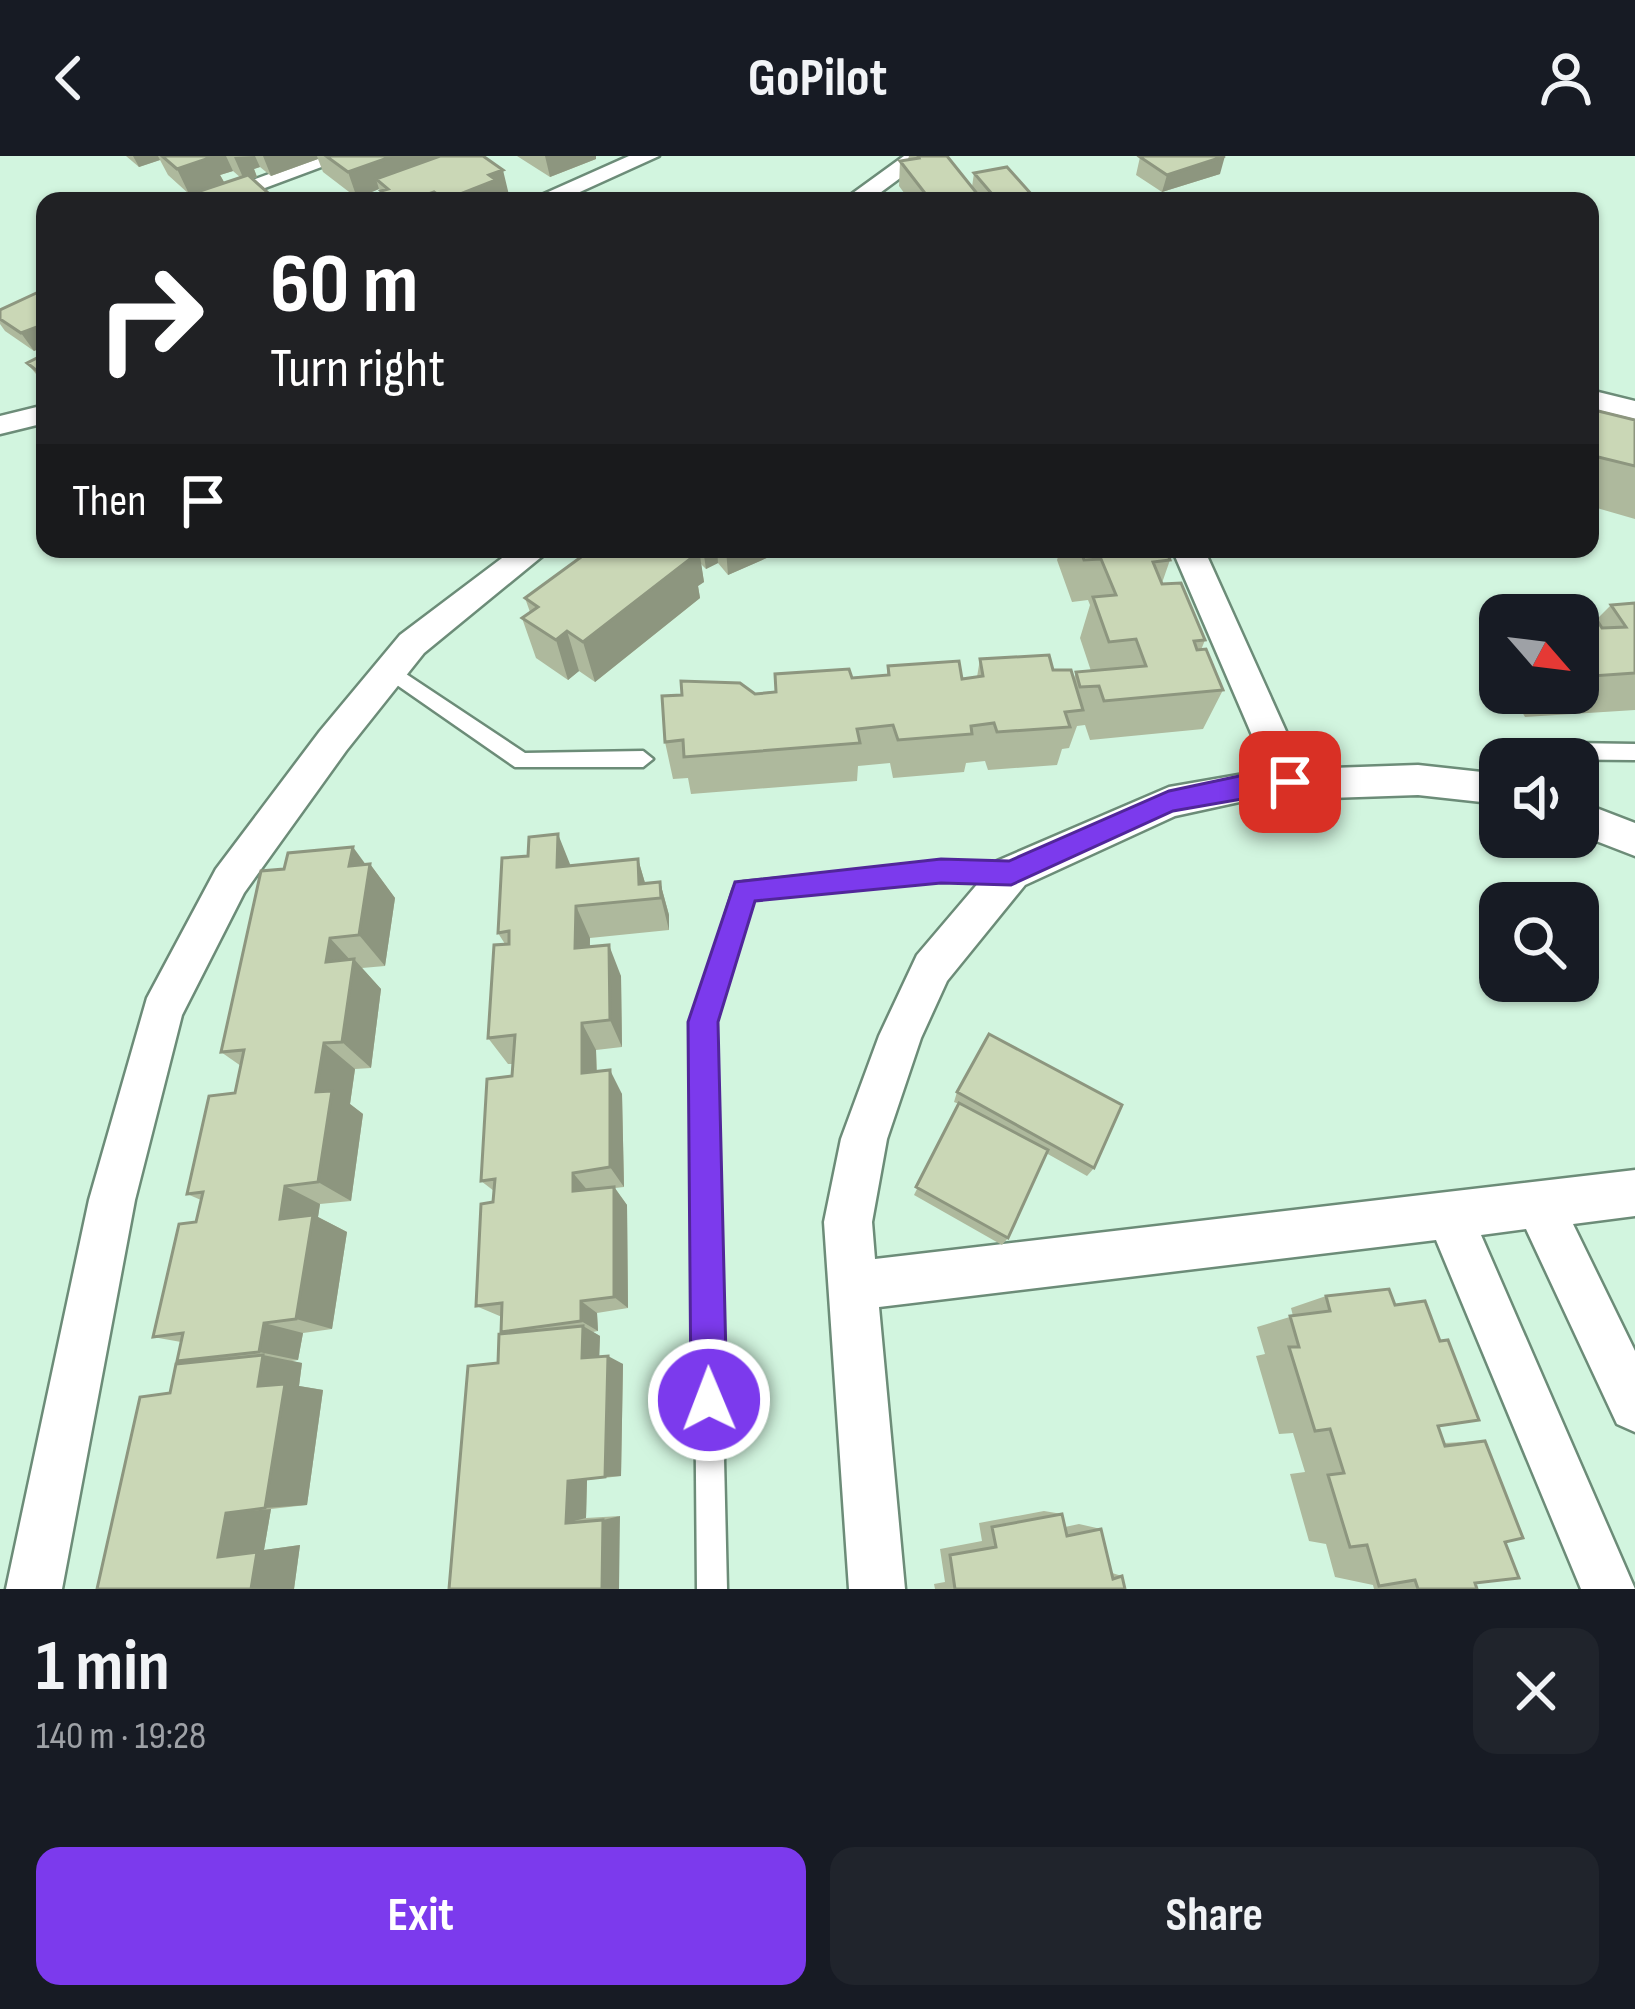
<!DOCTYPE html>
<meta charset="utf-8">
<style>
:root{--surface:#171b24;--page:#20242c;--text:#f1f3f6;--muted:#9ea1a6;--accent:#7c3aed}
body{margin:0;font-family:"Sofia Sans Condensed",sans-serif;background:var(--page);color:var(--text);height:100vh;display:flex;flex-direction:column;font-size:45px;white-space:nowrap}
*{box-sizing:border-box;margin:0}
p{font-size:39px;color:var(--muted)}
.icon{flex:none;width:66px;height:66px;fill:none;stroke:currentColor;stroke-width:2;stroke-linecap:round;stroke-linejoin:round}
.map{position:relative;height:1433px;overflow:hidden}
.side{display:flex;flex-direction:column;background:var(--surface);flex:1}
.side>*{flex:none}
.top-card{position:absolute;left:36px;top:36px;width:1563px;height:366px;border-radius:24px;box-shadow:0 3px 9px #0004;background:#202124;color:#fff;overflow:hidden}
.needle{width:78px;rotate:118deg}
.tools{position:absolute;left:1479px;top:438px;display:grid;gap:24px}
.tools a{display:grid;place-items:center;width:120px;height:120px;border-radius:24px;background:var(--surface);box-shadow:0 3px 9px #0004;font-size:60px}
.pin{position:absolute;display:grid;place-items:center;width:102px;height:102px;color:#fff;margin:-51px;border-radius:24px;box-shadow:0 6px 18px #0006}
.me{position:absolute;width:132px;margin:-66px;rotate:359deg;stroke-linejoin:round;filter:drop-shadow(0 0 9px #0008)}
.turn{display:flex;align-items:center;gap:42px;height:252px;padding:0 36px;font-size:54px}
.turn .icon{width:156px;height:156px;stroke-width:2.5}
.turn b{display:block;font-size:84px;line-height:102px}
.then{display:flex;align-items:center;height:114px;padding:0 36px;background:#0003;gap:24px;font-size:45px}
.round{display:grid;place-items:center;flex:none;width:126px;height:126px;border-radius:24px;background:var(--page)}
.head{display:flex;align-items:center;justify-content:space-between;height:204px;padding:0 36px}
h1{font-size:72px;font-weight:700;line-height:90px}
.action{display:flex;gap:24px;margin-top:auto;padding:24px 36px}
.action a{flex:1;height:138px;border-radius:24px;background:var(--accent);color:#fff;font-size:48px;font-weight:700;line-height:138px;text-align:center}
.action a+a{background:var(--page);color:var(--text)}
header{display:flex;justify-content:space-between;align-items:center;height:156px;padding:0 36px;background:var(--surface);font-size:54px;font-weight:700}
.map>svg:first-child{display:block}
</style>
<header><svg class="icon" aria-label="back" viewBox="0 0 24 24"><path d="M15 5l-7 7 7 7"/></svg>GoPilot<svg class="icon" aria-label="person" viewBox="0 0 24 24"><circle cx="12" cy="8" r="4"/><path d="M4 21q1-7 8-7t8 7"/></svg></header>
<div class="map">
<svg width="1635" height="1433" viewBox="0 0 1635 1433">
<rect width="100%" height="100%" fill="#d2f5df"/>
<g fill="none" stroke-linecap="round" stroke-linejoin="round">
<g stroke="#6c8c78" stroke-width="5">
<path id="lane" d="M391,508L525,597L643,595L653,603L643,611H515L384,520L382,515L384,510Z
M1570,587L1635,588V604L1523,603L1526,597Z
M942,706L1011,708L1018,711L1022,717L1018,723L1011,726L942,724L752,743L714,866L727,1433H697L692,866L733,735L736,728L744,726Z"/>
</g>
<g stroke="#6c8c78" stroke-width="5">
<path id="street" d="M318,0H351L230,45L204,42Z
M629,0H659L560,45H528Z
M904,0H930L869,45H842Z
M1590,234L1635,245V263L1590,252Z
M45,249V267L0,278V260Z
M514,393H551L424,497L346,595L244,737L182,859L135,1044L62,1433H6L89,1044L147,842L216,713L320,575L400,479Z
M1172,393H1204L1303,613L1418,609L1500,618V648L1418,639L1244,645L1175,660L1025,729L947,825L921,882L887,983L872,1066L875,1103L1635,1014V1060L1573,1068L1635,1195V1276L1617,1268L1526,1073L1481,1079L1635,1433H1581L1436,1084L879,1151L905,1433H849L824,1066L841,983L879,880L917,799L997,705L1169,631L1267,614Z
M1578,645L1635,667V700L1578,678Z"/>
</g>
<use href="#lane" fill="#fff" fill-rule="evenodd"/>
<use href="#street" fill="#fff" fill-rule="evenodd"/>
</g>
<path fill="#aeb99d" d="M126,0H483L509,39L501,42L502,45H383L379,33L357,42L323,16L318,3L271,20L260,11L254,13L257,21L252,23L241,22L233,15L220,19L224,26L189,38L168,19L160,4L139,11Z
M517,0H596V3L550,21Z
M909,0H947L972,31L974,17L1032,39L1031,45H910L899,30L900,5L908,3Z
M1140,1L1220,18L1162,36L1136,19Z
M45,133V190L34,195L5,175L0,168V154Z
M45,198V229L27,207Z
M1590,253L1635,264V363L1590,350Z
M592,393H787L728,419L718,407L706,413L701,408L704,426L698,430L700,442L595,526L579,515L568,524L536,502L522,462L530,456L525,442Z
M1051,393H1166L1170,404L1162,427L1205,484L1201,494L1223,534L1203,573L1090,584L1085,569L1077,570L1069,592L1062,593L1057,609L988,614L985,605L966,607L964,616L893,622L890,607L858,610L857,625L691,638L688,622L673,623L665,586L755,538L852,522L887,519L888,510L962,523L977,521L980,503L1053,514L1074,522L1076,516L1091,515L1080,482L1090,449L1088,444L1072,446L1057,404L1060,395H1052Z
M1635,447V554L1525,561L1515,544H1500L1480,509L1500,483V537H1578V459H1520L1524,454L1588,450L1596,464L1611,449Z
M638,703L645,727L660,726L669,759V774L590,782V791L621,820L622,891L596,894L597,915L622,938L624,1031L615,1032L627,1049L628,1152L597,1157L598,1175L593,1176L600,1180L599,1200L623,1208L621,1320L587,1324L586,1362L620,1360L449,1433L506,1178L501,1176L502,1161L476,1150L494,1035L481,1025L512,920L513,908H508L488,882L505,788L498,777L570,710Z
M366,708H370L395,742L385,810L362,812L381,833L371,912L355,913L350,948L363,958L351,1045L320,1048L318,1061L347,1076L332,1173L303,1177L298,1204L292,1205L302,1207L299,1230L323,1234L307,1349L271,1353L264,1394L300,1389L294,1433H97L170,1237L189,1207L177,1205L181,1186L153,1181L196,1066L201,1044L187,1038L235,937L241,910L221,896Z
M957,936L1094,1012L1087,1020L1046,997L1008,1082L1002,1089L914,1039L959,948L954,946Z
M1326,1140L1438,1270L1444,1287L1485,1285L1505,1386L1475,1427L1477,1433H1374L1373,1429L1335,1421L1326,1388L1309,1385L1290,1318L1305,1316L1293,1277L1279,1278L1256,1200L1265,1198L1257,1171L1293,1160L1291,1152Z
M1044,1355L1062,1358L1065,1371L1079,1368L1101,1373L1112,1417L1122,1420L1125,1433H935L934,1428L945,1426L940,1393L982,1385L979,1367Z"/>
<path fill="#8d967f" d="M133,0H158L160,4L139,11Z
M208,0H226L233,15L220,19L224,26L189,38L177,13Z
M255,0L260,11L254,13L257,21L245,26L234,1Z
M263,0H317L318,3L271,20Z
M393,0H457L376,23L379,33L357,42L348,16Z
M545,0H596V3L550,21Z
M1225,0L1220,18L1162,36L1167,19Z
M503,14L509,39L501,42L502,45H445L489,19Z
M434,36L437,45H409Z
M1032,39L1031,45H999Z
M45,168V190L34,195L21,177Z
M686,393H699L704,426L698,430L700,442L595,526L583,486Z
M703,393H717L718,407L706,413Z
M726,393H787L728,419Z
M567,475L579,515L568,524L556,484Z
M558,678L572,713L557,711Z
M353,691L369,713L370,708L395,742L385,810L359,779L349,710Z
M638,703L648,737L639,728Z
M660,726L669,759V774L661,742Z
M576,750L590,782L589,823L575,792Z
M330,782L353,807L354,803L381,833L371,912L342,886L326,806Z
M609,789L621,820L622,891L610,864Z
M582,867L596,894L597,942L582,917Z
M324,887L355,913L350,948L363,958L351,1045L318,1026L316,936Z
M610,914L622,938L624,1031L610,1011Z
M573,1017L589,1036L573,1035Z
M285,1030L320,1048L318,1061L347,1076L332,1173L296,1163L280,1063Z
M614,1031L627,1049L628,1152L614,1141Z
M581,1145L597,1157L598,1175L581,1165Z
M264,1167L303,1177L298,1204L259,1196Z
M583,1170L600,1180L599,1209L582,1202Z
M263,1199L302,1207L299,1230L323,1234L307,1349L265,1352L258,1230Z
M608,1200L623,1208L621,1320L605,1321Z
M587,1324L586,1362L566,1367L568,1325Z
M271,1353L264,1394L300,1389L294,1433H251L218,1401L226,1357Z
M620,1360L619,1433H602L603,1364Z"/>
<path fill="#cad7b6" stroke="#8d967f" stroke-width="3" d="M162,0H211L212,1L177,13Z
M326,0H393L348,16Z
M440,0H483L503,14L489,19L496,24L445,44L434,36L409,45H393L381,35L388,33L376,23Z
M918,0H947L983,45H931L900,5L919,2Z
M1144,0H1225L1167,19L1140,1Z
M1007,11L1032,39L998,45L974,17Z
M248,19L277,45L173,44Z
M45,133V168L21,177L0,163V154Z
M45,198V221L27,207Z
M1590,253L1635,264V310L1590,299Z
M592,393H686L684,394L694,400L583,486L567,475L556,484L522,462L538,451L525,442Z
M1080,393H1166L1170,404L1153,406L1162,428L1181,427L1205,484L1194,485L1197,494L1206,493L1223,534L1104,545L1099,530L1080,531L1076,516L1146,510L1136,483L1109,486L1093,441L1116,439L1101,403L1084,404Z
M1635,447V517L1578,521V459H1528L1524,454L1588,450L1602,472L1626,471L1611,449Z
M1049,499L1053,514H1071L1083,554L1065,556L1070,571L997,576L994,567L971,570L972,578L898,584L893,569L857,573L860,587L684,601L683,584L665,586L662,540L682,539L681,525L740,527L755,538L776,536L775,518L849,513L852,522L889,519L888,510L959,505L962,523L983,520L980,503Z
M558,678L557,711L638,703L639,728L660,726L661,742L576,750L575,792L609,789L610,864L582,867V917L610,914V1011L573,1017V1035L614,1031V1141L581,1145V1165L501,1176L502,1147L476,1150L481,1048L493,1046L495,1023L481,1025L487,923L512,920L515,879L488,882L494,789L509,788V775L498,777L502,702L528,700L529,681Z
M353,691L349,710L370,708L359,779L330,782L326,806L354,803L342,886L324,887L316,936L332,935L318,1026L285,1030L280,1063L313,1059L296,1163L264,1167L259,1196L177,1205L183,1177L153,1181L179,1068L196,1066L203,1036L187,1038L209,940L235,937L244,894L221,896L261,715L284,713L288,697Z
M989,878L1122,949L1094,1012L957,936Z
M959,947L1048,994L1008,1082L916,1031Z
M1389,1133L1395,1149L1425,1145L1440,1185L1448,1184L1479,1264L1438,1270L1445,1290L1485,1285L1523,1382L1505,1386L1519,1422L1475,1427L1477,1433H1418L1415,1424L1379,1430L1367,1389L1350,1391L1328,1319L1344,1317L1330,1273L1315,1275L1289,1191H1299L1290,1160L1330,1155L1326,1140Z
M583,1170L582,1202L608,1200L605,1321L568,1325L566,1367L603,1364L602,1433H449L468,1210L498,1207L499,1178Z
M263,1199L258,1230L285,1228L265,1352L226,1357L218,1401L257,1396L251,1433H97L140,1241L170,1237L176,1208Z
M1062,1358L1067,1380L1101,1373L1113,1423L1122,1420L1125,1433H955L950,1399L996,1391L992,1371Z"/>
<path fill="#7c3aed" stroke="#51269a" stroke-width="3" d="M1290,616L1299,619L1303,626L1299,633L1173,655L1011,729L941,727L755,745L718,866L727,1244L722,1257L709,1262L696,1257L691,1244L688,866L735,726L941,703L1009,705L1169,635L1244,619Z"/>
</svg>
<div class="tools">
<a><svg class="needle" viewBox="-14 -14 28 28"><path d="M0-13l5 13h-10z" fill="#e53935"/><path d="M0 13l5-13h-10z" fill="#9ea1a6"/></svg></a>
<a><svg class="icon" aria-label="sound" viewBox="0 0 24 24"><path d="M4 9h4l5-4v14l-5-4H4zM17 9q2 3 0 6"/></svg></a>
<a><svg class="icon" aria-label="search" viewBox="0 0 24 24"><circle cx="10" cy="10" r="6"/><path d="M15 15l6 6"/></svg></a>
</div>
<div class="pin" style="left:1290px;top:626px;background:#d93025"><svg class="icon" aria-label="arrive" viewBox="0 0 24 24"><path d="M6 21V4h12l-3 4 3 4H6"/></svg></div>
<svg class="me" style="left:709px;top:1244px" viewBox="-20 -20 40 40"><circle r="17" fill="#7c3aed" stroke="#fff" stroke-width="3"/><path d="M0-11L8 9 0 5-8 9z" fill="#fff"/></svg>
<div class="top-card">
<div class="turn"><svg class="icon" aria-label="right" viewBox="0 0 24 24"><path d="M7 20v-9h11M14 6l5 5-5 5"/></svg><div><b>60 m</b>Turn right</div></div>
<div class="then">Then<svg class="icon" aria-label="arrive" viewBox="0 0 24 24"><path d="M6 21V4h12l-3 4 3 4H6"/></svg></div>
</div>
</div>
<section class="side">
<div class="head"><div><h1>1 min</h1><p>140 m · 19:28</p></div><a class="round"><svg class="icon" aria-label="close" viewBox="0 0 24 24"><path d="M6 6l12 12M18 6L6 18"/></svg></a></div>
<div class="action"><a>Exit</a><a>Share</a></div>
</section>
